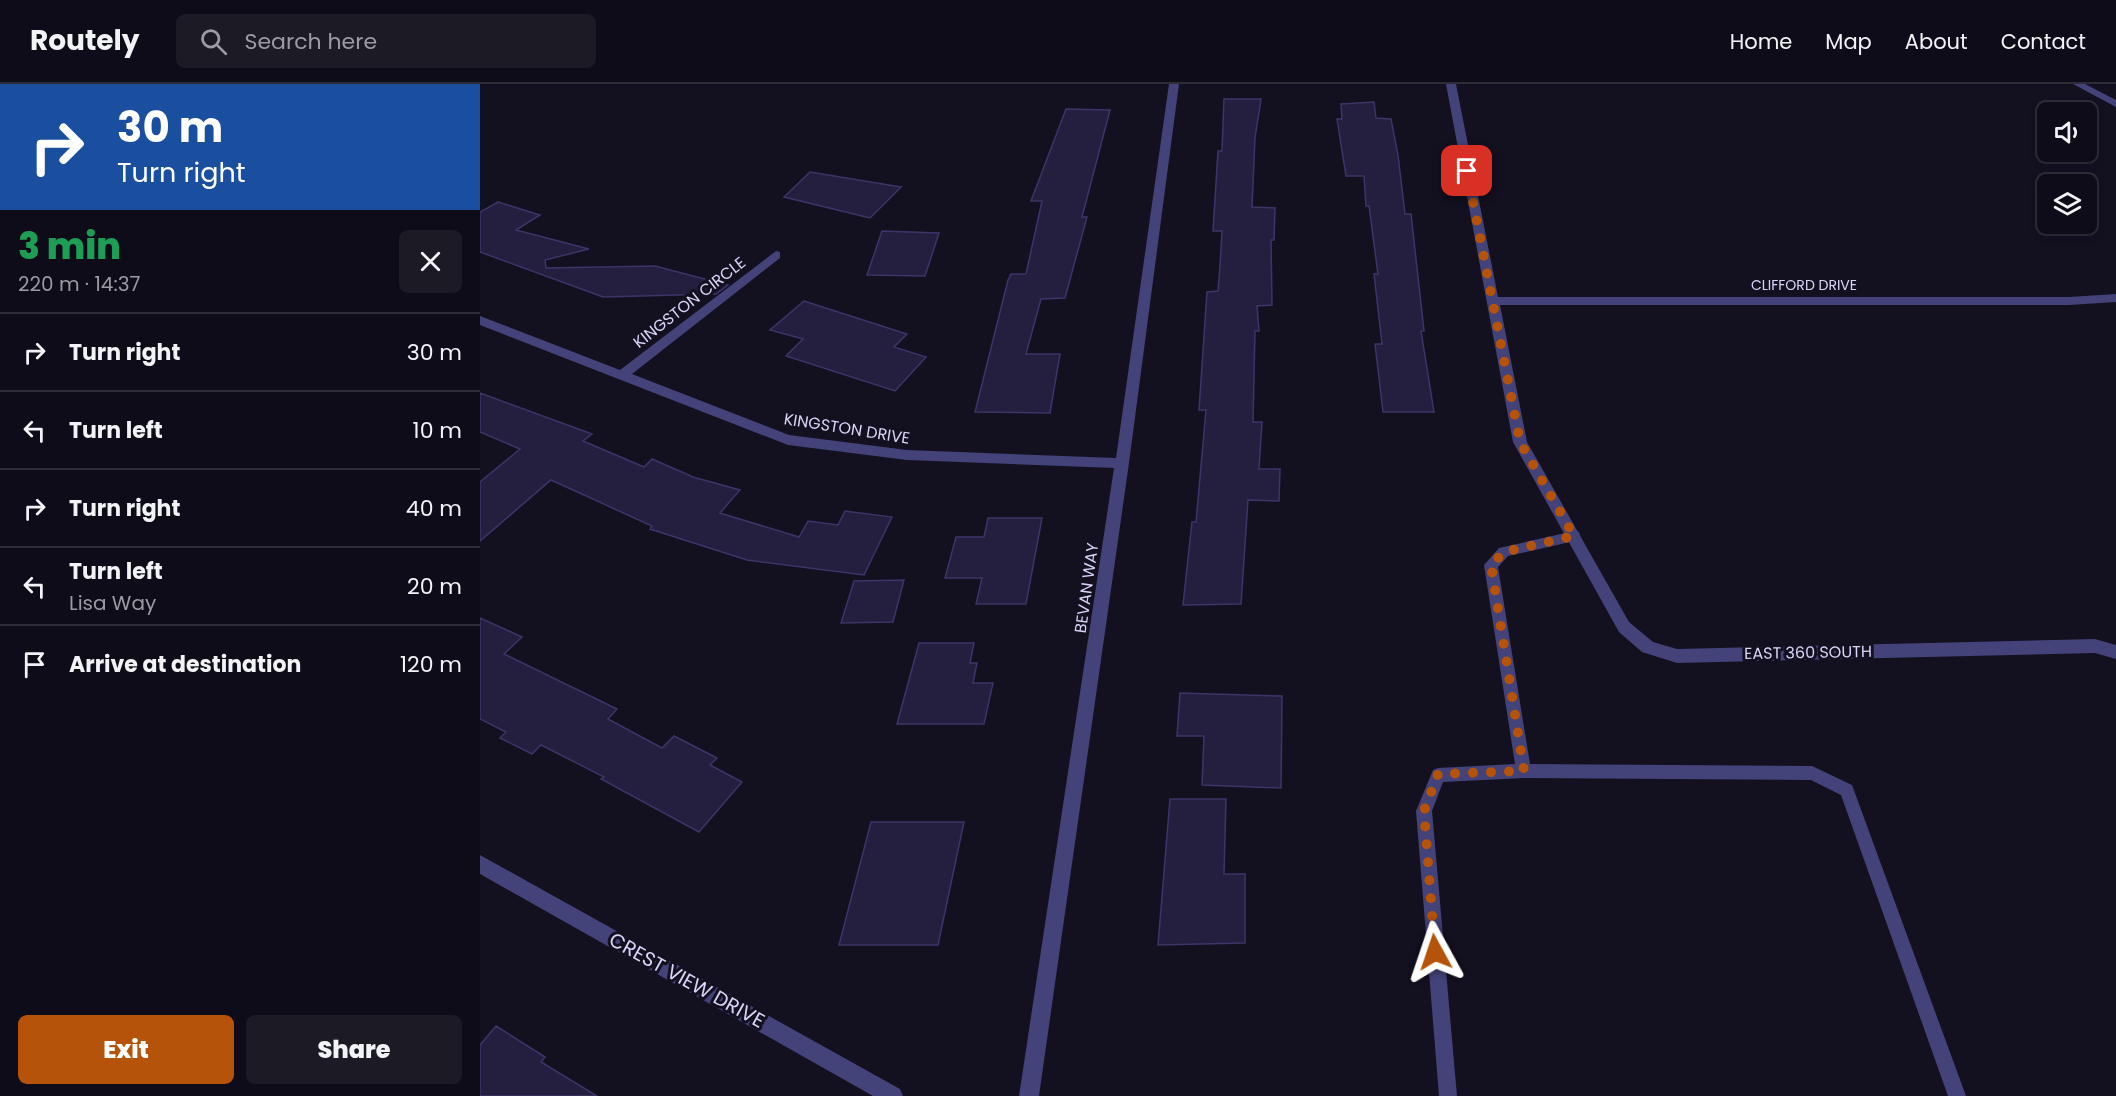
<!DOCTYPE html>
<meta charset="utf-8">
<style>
:root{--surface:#0e0c18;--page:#1c1a25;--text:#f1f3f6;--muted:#9b9ba2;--line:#2e2c37;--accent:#b45309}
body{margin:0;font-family:Poppins,sans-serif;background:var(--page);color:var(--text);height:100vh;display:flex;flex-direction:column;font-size:22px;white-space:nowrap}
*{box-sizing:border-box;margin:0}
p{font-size:20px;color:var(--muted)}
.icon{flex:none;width:33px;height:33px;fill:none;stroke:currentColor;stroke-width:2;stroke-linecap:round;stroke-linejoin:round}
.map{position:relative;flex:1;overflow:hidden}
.sheet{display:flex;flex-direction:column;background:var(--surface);width:480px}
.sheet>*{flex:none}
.top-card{background:#1a4fa0;color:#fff;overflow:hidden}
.tools{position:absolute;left:1557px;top:18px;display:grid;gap:12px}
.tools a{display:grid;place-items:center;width:60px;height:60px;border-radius:9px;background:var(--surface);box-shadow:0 3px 9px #0003,0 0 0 2px var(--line);font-size:30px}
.pin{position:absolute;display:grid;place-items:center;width:51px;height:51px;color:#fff;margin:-26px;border-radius:12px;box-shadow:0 3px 9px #0006}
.me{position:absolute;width:66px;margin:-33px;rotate:355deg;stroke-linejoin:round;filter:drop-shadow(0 0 4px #0008)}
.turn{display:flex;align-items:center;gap:21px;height:126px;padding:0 18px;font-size:27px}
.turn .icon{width:78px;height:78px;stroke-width:2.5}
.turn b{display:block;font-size:42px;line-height:51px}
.round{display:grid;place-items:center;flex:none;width:63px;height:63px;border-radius:9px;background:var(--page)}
.overview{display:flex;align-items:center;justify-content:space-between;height:102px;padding:0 18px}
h1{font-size:36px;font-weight:800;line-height:45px;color:#1e9e55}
.primary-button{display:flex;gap:12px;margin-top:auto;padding:12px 18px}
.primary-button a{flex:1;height:69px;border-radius:9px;background:var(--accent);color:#fff;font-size:24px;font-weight:800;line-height:69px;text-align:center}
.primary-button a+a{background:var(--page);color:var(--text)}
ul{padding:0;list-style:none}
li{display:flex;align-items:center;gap:18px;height:78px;padding:0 18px;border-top:2px solid var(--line)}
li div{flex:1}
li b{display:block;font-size:22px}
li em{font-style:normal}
header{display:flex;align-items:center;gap:36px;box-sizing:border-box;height:84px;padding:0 30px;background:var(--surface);border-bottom:2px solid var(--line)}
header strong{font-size:28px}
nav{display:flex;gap:33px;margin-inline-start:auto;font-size:21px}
.search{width:420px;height:54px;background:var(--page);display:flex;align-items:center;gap:15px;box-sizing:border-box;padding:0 21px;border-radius:9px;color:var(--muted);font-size:22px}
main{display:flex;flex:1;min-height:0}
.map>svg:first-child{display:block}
</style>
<header>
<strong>Routely</strong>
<div class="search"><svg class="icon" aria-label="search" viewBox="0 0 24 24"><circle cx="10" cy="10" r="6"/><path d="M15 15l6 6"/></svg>Search here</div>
<nav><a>Home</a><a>Map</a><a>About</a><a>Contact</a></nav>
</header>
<main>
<section class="sheet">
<div class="top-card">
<div class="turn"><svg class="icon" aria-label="right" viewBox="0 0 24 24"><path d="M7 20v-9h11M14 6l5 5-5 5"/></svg><div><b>30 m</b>Turn right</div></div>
</div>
<div class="overview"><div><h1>3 min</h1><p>220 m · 14:37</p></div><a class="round"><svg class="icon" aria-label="close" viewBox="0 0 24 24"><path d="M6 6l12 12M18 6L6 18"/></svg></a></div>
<ul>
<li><svg class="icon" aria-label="right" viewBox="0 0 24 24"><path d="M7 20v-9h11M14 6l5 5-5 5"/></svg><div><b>Turn right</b></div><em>30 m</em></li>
<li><svg class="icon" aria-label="left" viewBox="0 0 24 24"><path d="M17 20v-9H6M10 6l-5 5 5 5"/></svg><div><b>Turn left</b></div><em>10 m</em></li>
<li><svg class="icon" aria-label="right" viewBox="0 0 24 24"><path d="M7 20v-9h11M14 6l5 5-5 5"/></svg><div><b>Turn right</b></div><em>40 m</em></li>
<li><svg class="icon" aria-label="left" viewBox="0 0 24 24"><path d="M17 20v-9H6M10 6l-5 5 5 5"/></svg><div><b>Turn left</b><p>Lisa Way</p></div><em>20 m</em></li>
<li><svg class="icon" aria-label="arrive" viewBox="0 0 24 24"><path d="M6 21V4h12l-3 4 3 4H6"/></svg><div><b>Arrive at destination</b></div><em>120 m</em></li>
</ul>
<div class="primary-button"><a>Exit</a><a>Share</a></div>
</section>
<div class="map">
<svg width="1636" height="1012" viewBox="0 0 1636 1012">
<rect width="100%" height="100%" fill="#131020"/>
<path fill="#251f3f" stroke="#3e3468" stroke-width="1.5" d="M744,15H781L775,54L772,123L795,124L794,156H791L792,221L777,222L779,247H775L773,338H782L779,385H800L799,417L768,416L761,520L703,521L712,438H716L726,326H719L727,208L738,207L740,182L742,147H733L738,67H742Z
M894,18L896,34L911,35L918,71L925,130H931L944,247H941L954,328H903L895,260H902L894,190H898L889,122H886L884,92H866L857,35H862L861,20Z
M586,25L630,26L602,133H607L585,214L561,215L546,270H580L570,329L495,328L528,196L531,190H546L562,117H551Z
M330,88L421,103L390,134L304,113Z
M18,118L60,131L36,146L109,165L65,176L66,184L175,182L248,201L236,210L123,213L0,168V128Z
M402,147L459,149L445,192L387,191Z
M324,217L427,250L414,263L446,273L415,307L306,272L323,255L290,246Z
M0,309L112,350L103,357L164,383L172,375L213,393L260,406L240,429L319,453L328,437L358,441L365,427L412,433L384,491L267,476L170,445L172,442L71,396L0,457V398L40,365L0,348Z
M508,434H562L546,520H496L502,494H465L476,453H504Z
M424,496L413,538L361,539L374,497Z
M0,534L42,553L24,570L137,625L128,635L182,664L194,652L237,674L230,681L262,698L219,748L121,695L124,693L61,661L52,670L20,654L26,648L0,635Z
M439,559H494L490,579H497L493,599H513L504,640H417Z
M700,609L802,612L801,704L722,701L724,652H697Z
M690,715H746L744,790H765V859L678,861Z
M391,738H484L458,861H359Z
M16,942L65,973L61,978L117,1012H0V961Z"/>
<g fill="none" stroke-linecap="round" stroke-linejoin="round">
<path fill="#434279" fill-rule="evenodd" d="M1094,447L1099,448L1100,452L1099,456L1028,472L1018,483L1050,680L1332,682L1372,701L1486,1012H1468L1361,711L1331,696L1044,694L963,698L952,727L977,1012H959L936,727L953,686L958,684L1035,680L1004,481L1019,464Z"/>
<path fill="#434279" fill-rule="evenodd" d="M689,0H699L649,379L559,1012H539L634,384L427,376L308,361L0,241V232L140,286L296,167L300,168V174L152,290L309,351L427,366L636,374Z
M966,0H976L1018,213H1589L1636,210V218L1589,221H1020L1047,358L1149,538L1173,558L1197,565L1615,555L1636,561V575L1615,569L1197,579L1162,568L1139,548L1033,358Z
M1593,0H1605L1636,16V23Z
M0,771L420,1005L423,1012H393L0,790Z"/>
</g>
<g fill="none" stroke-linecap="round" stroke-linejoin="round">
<path stroke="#b45309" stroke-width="10" stroke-dasharray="0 18" d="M955,868L944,727L958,690L1044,687L1011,481L1024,468L1094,452L1040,358L987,87"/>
</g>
<g text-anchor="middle" stroke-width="6" stroke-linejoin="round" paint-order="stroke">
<g font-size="14" fill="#d9d5f9" stroke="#131020">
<text x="1324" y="206">CLIFFORD DRIVE</text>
</g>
<g font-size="16" fill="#d9d5f9" stroke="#131020">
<text transform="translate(209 218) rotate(-38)" y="6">KINGSTON CIRCLE</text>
<text transform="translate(367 344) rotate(9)" y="6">KINGSTON DRIVE</text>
<text transform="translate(606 504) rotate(-82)" y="6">BEVAN WAY</text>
<text transform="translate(1328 568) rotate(-1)" y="6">EAST 360 SOUTH</text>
</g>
<g font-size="20" fill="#d9d5f9" stroke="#131020">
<text transform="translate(207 896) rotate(29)" y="7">CREST VIEW DRIVE</text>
</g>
</g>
</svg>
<div class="tools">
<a><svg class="icon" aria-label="sound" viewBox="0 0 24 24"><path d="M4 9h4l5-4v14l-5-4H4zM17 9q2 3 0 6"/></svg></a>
<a><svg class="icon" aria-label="layers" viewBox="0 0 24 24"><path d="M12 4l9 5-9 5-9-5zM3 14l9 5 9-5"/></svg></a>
</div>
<div class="pin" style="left:987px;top:87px;background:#d93025"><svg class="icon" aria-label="arrive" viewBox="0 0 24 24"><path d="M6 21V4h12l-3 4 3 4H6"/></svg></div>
<svg class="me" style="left:955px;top:868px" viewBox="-20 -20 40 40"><path d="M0-17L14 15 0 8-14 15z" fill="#b45309" stroke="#fff" stroke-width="4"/></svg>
</div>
</main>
